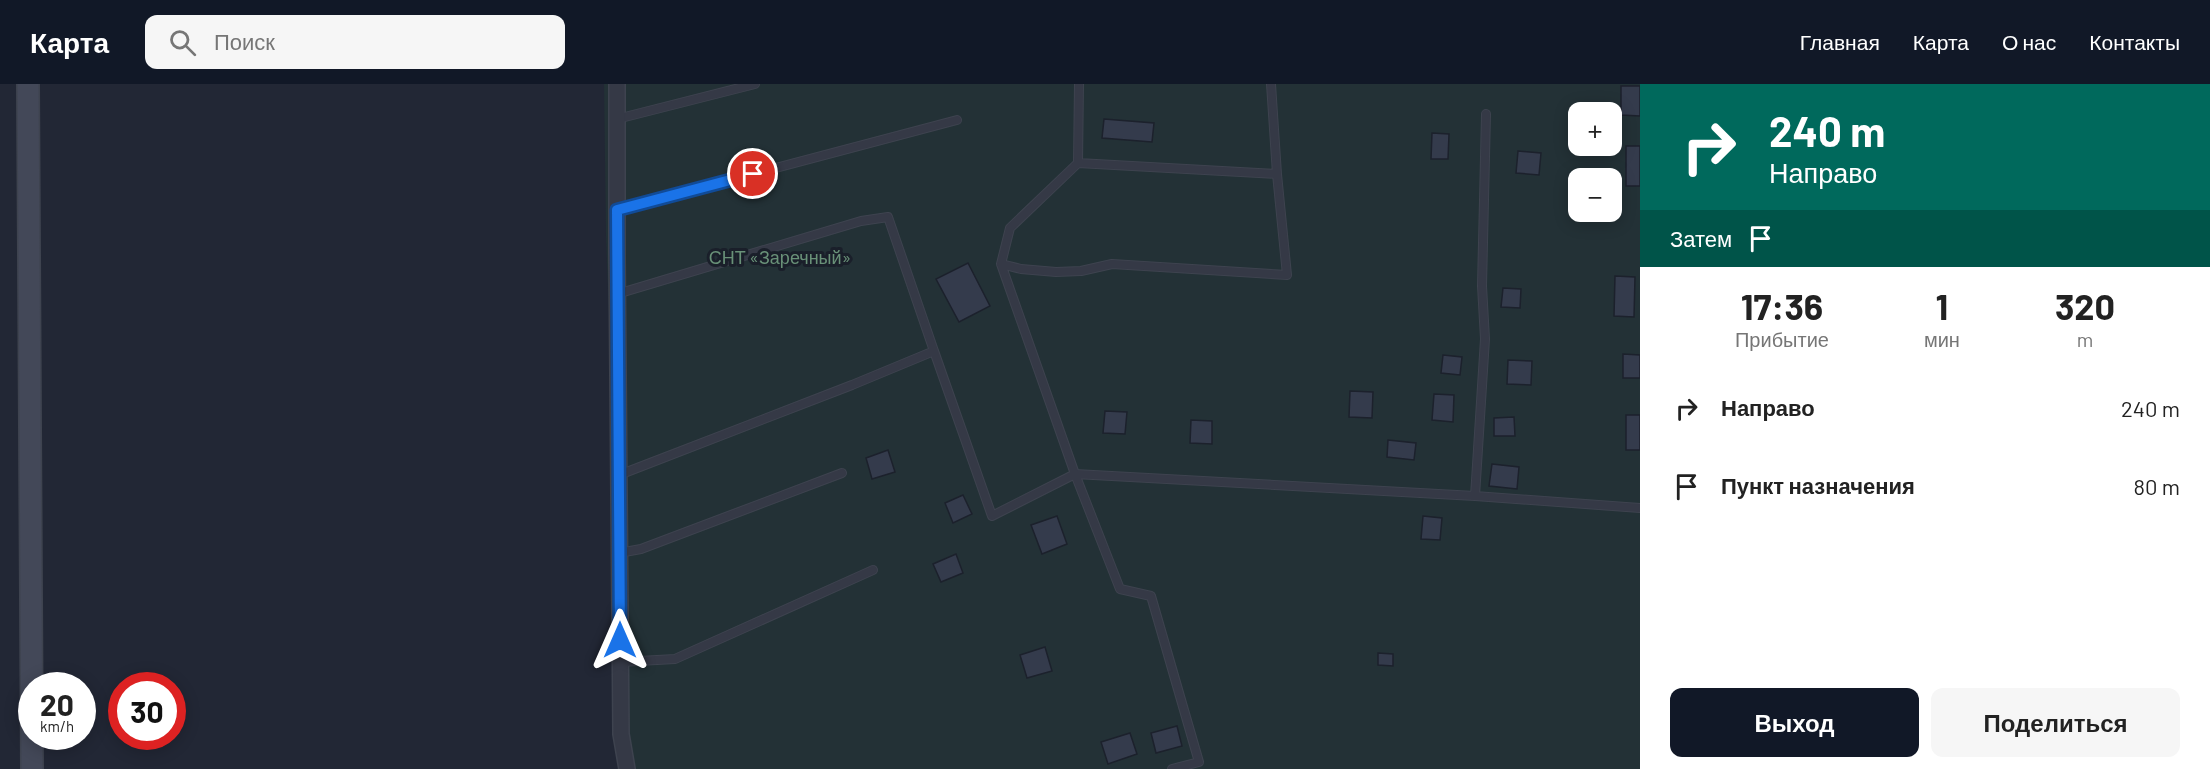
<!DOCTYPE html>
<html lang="ru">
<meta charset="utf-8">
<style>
:root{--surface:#fff;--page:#f6f6f6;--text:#222;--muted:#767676;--accent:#111827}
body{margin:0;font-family:Barlow,sans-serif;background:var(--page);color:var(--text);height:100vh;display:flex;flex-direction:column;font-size:22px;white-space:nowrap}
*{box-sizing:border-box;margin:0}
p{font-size:20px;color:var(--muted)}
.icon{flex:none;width:33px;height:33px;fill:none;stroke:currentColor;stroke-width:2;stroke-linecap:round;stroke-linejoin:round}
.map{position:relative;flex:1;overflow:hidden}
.details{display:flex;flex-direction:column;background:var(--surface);width:570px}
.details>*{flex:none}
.guide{background:#00695c;color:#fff;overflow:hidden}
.controls{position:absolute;left:1568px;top:18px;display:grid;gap:12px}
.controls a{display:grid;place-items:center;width:54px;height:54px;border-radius:12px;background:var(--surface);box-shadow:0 3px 15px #0003;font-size:30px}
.speed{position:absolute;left:18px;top:588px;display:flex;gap:12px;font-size:30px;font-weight:700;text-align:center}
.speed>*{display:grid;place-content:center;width:78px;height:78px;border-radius:50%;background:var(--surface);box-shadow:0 3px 15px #0003;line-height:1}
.speed small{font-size:15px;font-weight:400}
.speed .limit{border:9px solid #d22;background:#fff;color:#111}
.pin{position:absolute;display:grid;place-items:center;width:51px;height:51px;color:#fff;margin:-26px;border:3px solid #fff;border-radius:50%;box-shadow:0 2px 6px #0007}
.me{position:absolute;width:66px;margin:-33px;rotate:0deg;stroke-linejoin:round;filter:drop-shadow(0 0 4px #0008)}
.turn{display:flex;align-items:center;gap:21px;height:126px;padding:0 30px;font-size:27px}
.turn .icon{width:78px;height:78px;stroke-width:2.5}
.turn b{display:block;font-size:42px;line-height:51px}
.then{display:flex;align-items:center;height:57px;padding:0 30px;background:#0003;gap:12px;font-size:22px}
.eta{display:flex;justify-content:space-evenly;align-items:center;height:102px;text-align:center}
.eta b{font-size:36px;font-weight:700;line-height:42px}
.action{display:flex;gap:12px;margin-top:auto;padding:12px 30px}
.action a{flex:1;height:69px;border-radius:12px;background:var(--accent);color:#fff;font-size:24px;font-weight:700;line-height:69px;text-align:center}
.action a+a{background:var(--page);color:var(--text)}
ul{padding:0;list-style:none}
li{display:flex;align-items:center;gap:18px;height:78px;padding:0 30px}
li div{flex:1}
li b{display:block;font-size:22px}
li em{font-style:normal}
header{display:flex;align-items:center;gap:36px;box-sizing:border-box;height:84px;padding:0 30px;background:var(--accent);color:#fff}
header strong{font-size:28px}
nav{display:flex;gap:33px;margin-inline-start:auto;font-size:21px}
.search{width:420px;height:54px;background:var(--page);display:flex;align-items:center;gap:15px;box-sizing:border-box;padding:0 21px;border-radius:12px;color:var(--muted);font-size:22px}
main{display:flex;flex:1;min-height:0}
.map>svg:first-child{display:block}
</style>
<header>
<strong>Карта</strong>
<div class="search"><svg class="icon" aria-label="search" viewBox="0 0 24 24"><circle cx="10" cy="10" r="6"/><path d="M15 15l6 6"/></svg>Поиск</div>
<nav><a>Главная</a><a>Карта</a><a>О нас</a><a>Контакты</a></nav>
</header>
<main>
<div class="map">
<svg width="1640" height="685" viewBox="0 0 1640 685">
<rect width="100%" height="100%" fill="#222735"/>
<path fill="#233136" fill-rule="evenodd" d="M604,0H1640V685H626L606,152ZM1578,28H1611V62H1578ZM1578,94H1611V128H1578Z"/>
<path fill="#343b4c" stroke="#1c212c" stroke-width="1.5" d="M1621,2H1640V32L1621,31Z
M1104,35L1154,39L1152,58L1102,54Z
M1432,49L1449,50L1448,75H1431Z
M1626,62H1640V102H1626Z
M1518,67L1541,69L1539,91L1516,89Z
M968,179L990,222L959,238L936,195Z
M1615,192L1635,193L1634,233L1614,232Z
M1503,204L1521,205L1520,224L1501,223Z
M1623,270L1640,271V294H1623Z
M1443,271L1462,273L1460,291L1441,289Z
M1508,276L1532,277L1531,301L1507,300Z
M1350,307L1373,308L1372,334L1349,333Z
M1434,310L1454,311L1453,338L1432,336Z
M1105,327L1127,328L1125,350L1103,349Z
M1626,331H1640V366H1626Z
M1514,333L1515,352H1494V334Z
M1191,336L1212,337V360L1190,359Z
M1388,356L1416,359L1414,376L1387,373Z
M888,366L895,388L872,395L866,374Z
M1492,380L1519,383L1517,405L1489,402Z
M963,411L972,430L953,439L945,419Z
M1057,432L1067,460L1042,470L1031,441Z
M1423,432L1442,434L1440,456L1421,455Z
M956,470L963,489L941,498L933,480Z
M1045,563L1052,587L1027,594L1020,571Z
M1378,569L1393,570V582L1378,581Z
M1177,642L1182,662L1156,669L1151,649Z
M1130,649L1137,670L1108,680L1101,658Z"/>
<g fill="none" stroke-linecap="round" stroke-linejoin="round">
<g stroke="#3e434f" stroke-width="10">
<path id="lane" d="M1079,0L1078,79L1277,90L1287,191L1112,180L1081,187L1056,188L1021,185L1001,180L1075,390L1120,505L1151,512L1199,678L1172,685
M1271,0L1277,90
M617,35L755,0
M617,126L957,36
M1001,180L1010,144L1078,79
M617,210L861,137L888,133L934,267
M619,391L852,301L934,267L992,432L1075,390L1475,412L1640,424
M1475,412L1485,255L1482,202L1486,30
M619,469L641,465L842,389
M621,578L675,575L873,486"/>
</g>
<g stroke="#3e434f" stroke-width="18">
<path id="street" d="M617,0V171L621,650L627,685"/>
</g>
<g stroke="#3e434f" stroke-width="24">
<path id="secondary" d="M28,0L32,685"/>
</g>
<use href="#lane" stroke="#353946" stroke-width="8"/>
<use href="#street" stroke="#353946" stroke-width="15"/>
<use href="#secondary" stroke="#434858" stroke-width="21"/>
</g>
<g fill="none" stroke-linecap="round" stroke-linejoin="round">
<g stroke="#114b97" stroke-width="15">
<path id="route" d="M620,556L617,126L753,90"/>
</g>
<use href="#route" stroke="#1a73e8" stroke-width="10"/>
</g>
<g text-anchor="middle" stroke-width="6" stroke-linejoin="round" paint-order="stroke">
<g font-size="18" fill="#699178" stroke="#1a1f2a">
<text x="780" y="180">СНТ «Заречный»</text>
</g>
</g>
</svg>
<div class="controls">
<a>+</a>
<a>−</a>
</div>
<div class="speed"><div>20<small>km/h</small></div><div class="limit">30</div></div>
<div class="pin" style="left:753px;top:90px;background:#d93025"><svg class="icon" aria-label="arrive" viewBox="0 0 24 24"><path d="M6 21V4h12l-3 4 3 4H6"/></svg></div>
<svg class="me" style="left:620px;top:556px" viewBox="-20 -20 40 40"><path d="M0-17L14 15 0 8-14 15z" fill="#1a73e8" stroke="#fff" stroke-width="4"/></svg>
</div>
<section class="details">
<div class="guide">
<div class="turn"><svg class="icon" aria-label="right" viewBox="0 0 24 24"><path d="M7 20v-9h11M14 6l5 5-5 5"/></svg><div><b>240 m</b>Направо</div></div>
<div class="then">Затем<svg class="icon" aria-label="arrive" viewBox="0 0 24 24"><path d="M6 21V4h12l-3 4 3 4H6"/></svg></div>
</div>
<div class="eta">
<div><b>17:36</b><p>Прибытие</p></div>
<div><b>1</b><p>мин</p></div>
<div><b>320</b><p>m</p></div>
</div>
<ul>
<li><svg class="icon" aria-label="right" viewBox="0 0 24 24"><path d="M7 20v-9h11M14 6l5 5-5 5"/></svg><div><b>Направо</b></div><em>240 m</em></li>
<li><svg class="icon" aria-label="arrive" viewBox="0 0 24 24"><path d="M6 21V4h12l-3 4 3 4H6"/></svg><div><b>Пункт назначения</b></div><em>80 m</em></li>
</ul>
<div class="action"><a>Выход</a><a>Поделиться</a></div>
</section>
</main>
